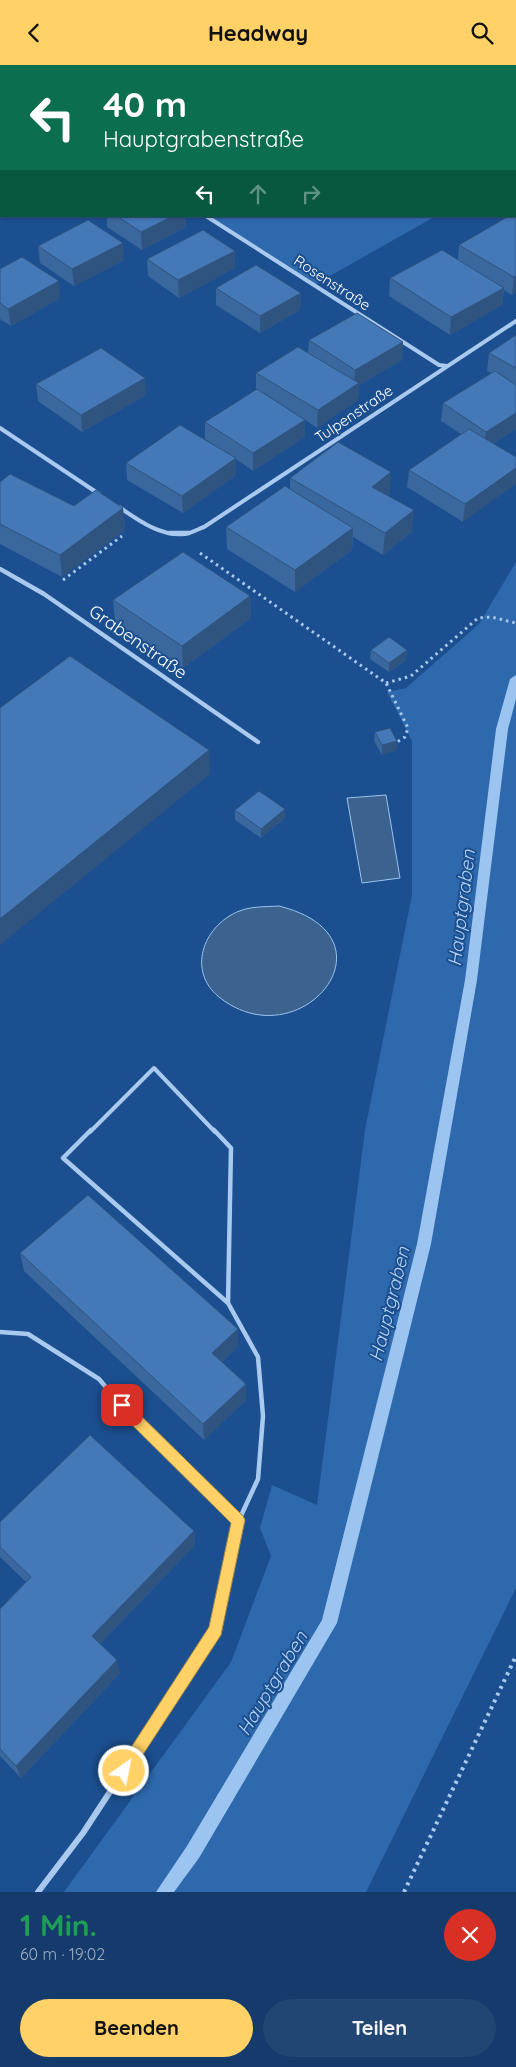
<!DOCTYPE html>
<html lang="de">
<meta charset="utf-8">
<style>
:root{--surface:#143b6b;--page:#214673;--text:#f1f3f6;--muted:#9dadc1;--line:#33557e;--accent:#ffd166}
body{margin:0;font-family:Quicksand,sans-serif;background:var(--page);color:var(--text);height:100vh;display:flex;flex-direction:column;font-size:19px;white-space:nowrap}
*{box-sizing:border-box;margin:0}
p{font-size:16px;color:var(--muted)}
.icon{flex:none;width:28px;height:28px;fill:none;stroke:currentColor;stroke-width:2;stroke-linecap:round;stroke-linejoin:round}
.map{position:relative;height:1827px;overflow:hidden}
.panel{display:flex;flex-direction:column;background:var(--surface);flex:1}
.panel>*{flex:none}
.hud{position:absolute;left:0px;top:0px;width:516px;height:152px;box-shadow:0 1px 4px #0004,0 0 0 1px var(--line);background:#0b6e4f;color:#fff;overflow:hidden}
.pin{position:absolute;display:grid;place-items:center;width:42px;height:42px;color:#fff;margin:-21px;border-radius:10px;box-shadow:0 2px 8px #0006}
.me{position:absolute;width:55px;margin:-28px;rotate:33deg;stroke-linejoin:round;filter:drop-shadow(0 0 4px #0008)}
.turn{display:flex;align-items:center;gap:18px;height:105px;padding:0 20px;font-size:22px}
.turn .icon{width:65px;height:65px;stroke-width:2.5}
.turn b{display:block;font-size:35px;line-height:42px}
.lanes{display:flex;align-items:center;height:48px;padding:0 20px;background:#0003;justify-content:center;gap:25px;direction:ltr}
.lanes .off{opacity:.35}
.round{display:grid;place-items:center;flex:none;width:52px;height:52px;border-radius:26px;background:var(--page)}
.summary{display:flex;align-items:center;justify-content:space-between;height:85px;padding:0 20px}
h1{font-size:30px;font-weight:800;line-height:38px;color:#1e9e55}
.cta{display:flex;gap:10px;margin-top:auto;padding:10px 20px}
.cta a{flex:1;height:58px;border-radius:30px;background:var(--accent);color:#111;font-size:20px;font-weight:800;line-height:58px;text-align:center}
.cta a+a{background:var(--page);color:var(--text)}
header{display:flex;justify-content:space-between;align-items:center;height:65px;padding:0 20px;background:var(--accent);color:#111;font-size:22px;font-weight:800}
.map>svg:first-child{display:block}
</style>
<header><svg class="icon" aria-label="back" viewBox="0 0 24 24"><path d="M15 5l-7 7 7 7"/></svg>Headway<svg class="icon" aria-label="search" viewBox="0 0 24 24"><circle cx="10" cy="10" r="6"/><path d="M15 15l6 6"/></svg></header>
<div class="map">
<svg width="516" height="1827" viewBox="0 0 516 1827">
<rect width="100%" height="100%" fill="#1b4f8f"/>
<path fill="#2e69ad" d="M206,151H436L314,220Z
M516,497V1523L366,1827H64L231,1597L271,1491L260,1463L272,1420L317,1440L365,1065L412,830V676L387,627L406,623L479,559Z"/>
<path fill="#3c6290" stroke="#9cc4f0" d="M386,730L400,813L362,818L347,733Z
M279,841C403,872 300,997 219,932C187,906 203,862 237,847C250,841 265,842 279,841Z"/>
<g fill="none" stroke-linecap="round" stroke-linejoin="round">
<path fill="#9cc4f0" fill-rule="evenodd" d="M516,610V634L508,664L477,915L431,1179L337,1558L199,1793L174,1827H156L187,1781L322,1555L417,1179L465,915L496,664L510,614Z"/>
<path stroke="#a9c9ee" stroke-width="3" stroke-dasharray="2.5 4" stroke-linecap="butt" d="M200,488L386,618L408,663L405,672L397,677
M63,515L122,471
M386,618L411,611L478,553L491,552L516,558"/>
<path stroke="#a9c9ee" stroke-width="4" stroke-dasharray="3 4.5" stroke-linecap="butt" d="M404,1827L516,1591"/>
<path stroke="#a9c9ee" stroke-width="4" d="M90,1067L154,1003L215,1067"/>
<path stroke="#a9c9ee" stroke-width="4.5" d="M91,1065L63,1093L228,1238
M214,1065L231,1083L228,1238
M228,1238L258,1292L263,1351L258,1414L239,1455
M0,1267L28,1269L99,1314L121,1340"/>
<path stroke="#a9c9ee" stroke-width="4" d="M248,1L251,0
M206,151L439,300L447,301
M0,363L99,429
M119,442C138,455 161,472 185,469C192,468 198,464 204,462L516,256"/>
<path stroke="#a9c9ee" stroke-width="4.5" d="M169,468H189
M0,504L44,529L258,677"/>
<path stroke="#a9c9ee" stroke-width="6" d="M38,1827L83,1768L216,1565L239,1455L121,1340"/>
</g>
<path fill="#3a679d" d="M125,0H149L146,1H128Z
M326,0H452L454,1H329Z
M1,48V99L0,98V49Z
M107,151H186V162L142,185L107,162Z
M516,152V227L512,230L504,225L502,240L450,270L389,231L390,213L458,194L459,180Z
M38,181L124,195L74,221L40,198Z
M147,194L235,203L179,233L148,211Z
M0,204L60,233L11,261L0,254Z
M216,223L301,228L300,245L260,268L216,240Z
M516,270V364L494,378L463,457L407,422L409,405L461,369L441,356L443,338L492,308L487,306L489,288Z
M309,275L403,277L402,295L359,320L358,335L317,363L305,355V372L253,406L236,394V410L183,448L127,415L126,398L217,382L205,374V357L256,325V308L308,288Z
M36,319L146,330L82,367L38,336Z
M290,413L390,429L388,431L412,467L383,490L353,472L352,485L295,527L227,484L226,462L290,424Z
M0,417L74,441L123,443L125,465L62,512L0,479Z
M250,531L251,553L183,603L115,557L113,535Z
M371,585H407L406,595L389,607L370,594Z
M375,667L397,685L382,690L374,676Z
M285,744V753L261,773L235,755V745Z
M20,1188L238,1264V1281L222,1297L246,1335L204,1375L24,1206Z
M0,1457L194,1466L195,1480L100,1579L120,1608L21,1713L0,1691V1544L26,1517L0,1492Z"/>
<path fill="#305480" d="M137,0H149L146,1H137Z
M173,151H186V162L142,185L141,167Z
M123,178L124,195L74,221L72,204Z
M235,186V203L179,233L178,215Z
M516,211V227L512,230L514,212Z
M59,216L60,233L11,261L8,244Z
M504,223L502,240L450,270L451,252Z
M301,228L300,245L260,268V251Z
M403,277L402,295L359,320L358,335L317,363L318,345L354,321L355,305Z
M145,313L146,330L82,367L81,350Z
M516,348V364L484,384L486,367Z
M305,355V372L253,406V388Z
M236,393V410L183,448L182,431Z
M516,403V419L463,457L465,439Z
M391,407L390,429L371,444L372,422Z
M123,443L125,465L62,512L60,490Z
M414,445L412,467L383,490L385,468Z
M353,463L352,485L295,527V505Z
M250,531L251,553L183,603L182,581Z
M407,585L406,595L389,607V598Z
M397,676V685L382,690V680Z
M209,685L210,709L0,880V854Z
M285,744V753L261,773V764Z
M238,1264V1281L213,1305L212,1288Z
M246,1319V1335L204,1375L203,1359Z
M194,1466L195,1480L95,1584L92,1571Z
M117,1595L120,1608L21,1713L16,1701Z"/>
<path fill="#4478b7" stroke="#305480" d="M80,0H117L119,1H78Z
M352,0H452L454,1H354Z
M1,48V83L0,82V49Z
M117,151H173L141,167Z
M509,151H514L516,152V211L514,212L459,180Z
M88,155L123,178L72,204L38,181Z
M203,165L235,186L178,215L147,194Z
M442,185L504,223L451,252L390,213Z
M22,192L59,216L8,244L0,238V204Z
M256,200L301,228L260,251L216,223Z
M357,248L403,277L355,305L309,275Z
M516,270V303L489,288Z
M298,282L359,318L318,345L256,308Z
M101,283L145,313L81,350L36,319Z
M495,306L516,320V348L486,367L443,338Z
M257,324L305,355L253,388L205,357Z
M180,360L236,393L182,431L126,398Z
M469,364L516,392V403L465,439L409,405Z
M338,377L391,407L372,422L414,445L385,468L290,413Z
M10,409L74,441L96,425L123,443L60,490L0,459V417Z
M285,421L353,463L295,505L226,462Z
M183,487L250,531L182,581L113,535Z
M389,572L407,585L389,598L371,585Z
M70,591L209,685L0,854V643Z
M390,663L397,676L382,680L375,667Z
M259,726L285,744L261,764L235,745Z
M88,1130L238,1264L212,1288L246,1319L203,1359L20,1188Z
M90,1370L194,1466L92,1571L117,1595L16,1701L0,1684V1544L31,1512L0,1482V1457Z"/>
<path fill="#ffd166" stroke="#a68842" d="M122,1334L126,1336L243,1451L245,1455L221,1570L129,1711L124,1713L119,1711L117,1706L119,1701L209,1562L231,1458L117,1345L115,1340L117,1336Z"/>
<g text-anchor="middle" stroke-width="4" stroke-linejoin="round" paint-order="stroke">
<g font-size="15" fill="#fff" stroke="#1b4f8f">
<text transform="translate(332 218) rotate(33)" y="5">Rosenstraße</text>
<text transform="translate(354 349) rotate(-34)" y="5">Tulpenstraße</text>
</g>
<g font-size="18" fill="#fff" stroke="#1b4f8f">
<text transform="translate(138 577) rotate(35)" y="6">Grabenstraße</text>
</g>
<g font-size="19" font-style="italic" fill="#b5d3f5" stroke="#1b4f8f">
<text transform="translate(461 843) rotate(-83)" y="7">Hauptgraben</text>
<text transform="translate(389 1239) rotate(-76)" y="7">Hauptgraben</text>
<text transform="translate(272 1618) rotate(-59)" y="7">Hauptgraben</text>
</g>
</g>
</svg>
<div class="pin" style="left:122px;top:1340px;background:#d93025"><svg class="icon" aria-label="arrive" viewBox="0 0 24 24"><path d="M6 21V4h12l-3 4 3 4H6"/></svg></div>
<svg class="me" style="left:124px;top:1706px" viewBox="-20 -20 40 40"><circle r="17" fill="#ffd166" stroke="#fff" stroke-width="3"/><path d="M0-11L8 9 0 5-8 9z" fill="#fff"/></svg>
<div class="hud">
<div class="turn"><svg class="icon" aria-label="left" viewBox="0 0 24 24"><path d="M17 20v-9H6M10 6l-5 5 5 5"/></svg><div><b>40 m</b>Hauptgrabenstraße</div></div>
<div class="lanes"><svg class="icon" aria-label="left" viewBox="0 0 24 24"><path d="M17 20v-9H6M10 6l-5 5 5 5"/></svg><svg class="icon off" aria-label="ahead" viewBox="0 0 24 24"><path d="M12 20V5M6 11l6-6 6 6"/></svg><svg class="icon off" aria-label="right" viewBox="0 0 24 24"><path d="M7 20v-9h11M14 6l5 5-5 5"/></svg></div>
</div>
</div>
<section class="panel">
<div class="summary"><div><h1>1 Min.</h1><p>60 m · 19:02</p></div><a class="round" style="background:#d93025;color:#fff"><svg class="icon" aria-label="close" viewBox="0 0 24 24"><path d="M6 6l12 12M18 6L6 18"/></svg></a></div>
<div class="cta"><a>Beenden</a><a>Teilen</a></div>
</section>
